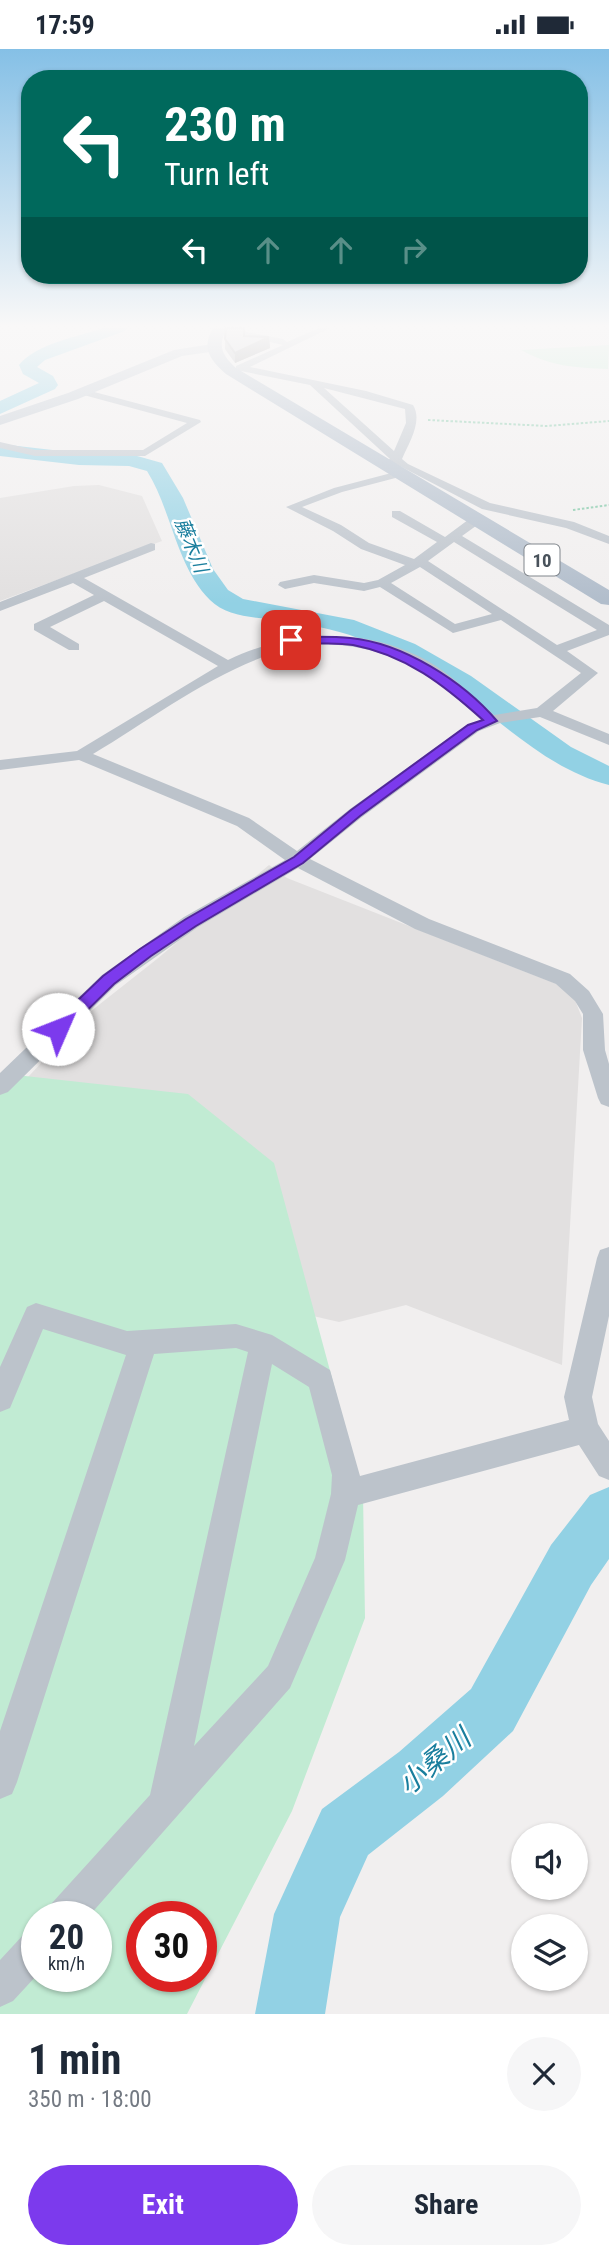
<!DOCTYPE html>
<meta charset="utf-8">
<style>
:root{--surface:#fff;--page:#f6f6f7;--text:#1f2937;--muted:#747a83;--accent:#7c3aed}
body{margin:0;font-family:"Roboto Condensed","Noto Sans JP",sans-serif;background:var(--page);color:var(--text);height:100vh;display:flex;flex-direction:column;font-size:26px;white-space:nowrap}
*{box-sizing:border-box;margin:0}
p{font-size:23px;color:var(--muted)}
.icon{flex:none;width:38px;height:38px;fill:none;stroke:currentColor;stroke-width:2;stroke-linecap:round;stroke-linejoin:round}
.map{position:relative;height:1965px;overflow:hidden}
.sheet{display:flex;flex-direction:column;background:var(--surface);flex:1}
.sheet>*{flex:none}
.hud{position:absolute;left:21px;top:21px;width:567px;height:214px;border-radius:28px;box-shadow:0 2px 5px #0004;background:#00695c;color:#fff;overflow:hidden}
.fabs{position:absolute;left:511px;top:1774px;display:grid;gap:14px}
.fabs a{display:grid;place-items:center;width:77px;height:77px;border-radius:50%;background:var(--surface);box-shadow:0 2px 5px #0004;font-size:35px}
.speed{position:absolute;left:21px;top:1852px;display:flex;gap:14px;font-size:35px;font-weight:700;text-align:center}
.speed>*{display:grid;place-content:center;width:91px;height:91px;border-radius:50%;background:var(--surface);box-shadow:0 2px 5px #0004;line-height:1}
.speed small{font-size:18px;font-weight:400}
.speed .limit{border:10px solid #d22;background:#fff;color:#111}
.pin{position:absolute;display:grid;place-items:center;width:60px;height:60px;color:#fff;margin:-30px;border-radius:14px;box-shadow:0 4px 10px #0006}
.me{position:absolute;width:77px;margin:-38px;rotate:46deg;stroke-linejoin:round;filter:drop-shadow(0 0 5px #0008)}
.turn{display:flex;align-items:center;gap:24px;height:147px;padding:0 28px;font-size:32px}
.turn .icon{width:91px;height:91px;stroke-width:2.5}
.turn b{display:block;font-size:49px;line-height:60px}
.lanes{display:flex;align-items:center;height:66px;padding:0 28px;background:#0003;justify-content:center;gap:35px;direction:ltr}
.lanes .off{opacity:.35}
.round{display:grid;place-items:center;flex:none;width:74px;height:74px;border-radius:37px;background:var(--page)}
.headline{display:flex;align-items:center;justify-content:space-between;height:119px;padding:0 28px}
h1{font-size:42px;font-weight:700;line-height:52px}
.button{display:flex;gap:14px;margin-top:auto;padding:14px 28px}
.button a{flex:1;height:80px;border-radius:42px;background:var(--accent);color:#fff;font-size:28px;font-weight:700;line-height:80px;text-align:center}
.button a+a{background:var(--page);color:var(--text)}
.status{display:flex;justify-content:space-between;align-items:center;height:49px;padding:0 35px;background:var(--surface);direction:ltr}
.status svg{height:19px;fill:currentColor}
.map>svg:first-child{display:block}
</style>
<div class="status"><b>17:59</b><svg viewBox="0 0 49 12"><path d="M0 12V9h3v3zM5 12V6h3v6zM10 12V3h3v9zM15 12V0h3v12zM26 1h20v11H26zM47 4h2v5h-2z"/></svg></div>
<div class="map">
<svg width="609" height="1965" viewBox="0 0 609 1965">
<rect width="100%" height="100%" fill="#f1efef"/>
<path fill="#e2e0e0" d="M99,436L142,447L162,492L0,552V449L74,437Z
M269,816L287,829L559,936L575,951L582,969L562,1316L406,1256L339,1273L257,1254L0,1058L86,966L157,910Z"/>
<path fill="#c1ebd3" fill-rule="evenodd" d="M609,296L608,320C576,319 549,317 521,301Z
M7,1025L188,1045L274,1114L363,1444L365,1569L292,1762L187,1965H0V1029ZM37,1867H96V1927H37ZM142,1867H201V1927H142Z"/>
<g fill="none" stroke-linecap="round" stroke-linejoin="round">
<path fill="#92d1e4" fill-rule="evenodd" d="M103,279H127L125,282L45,311L37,318L53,327L58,336L55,340L0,365V352L39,334L23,325L19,316C37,294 78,288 103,279Z
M0,395L79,404L130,405L162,414L183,449L213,520L228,541L243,550L354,571L415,595L471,627L571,698L609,717V736C558,723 519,688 478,657C444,631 407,609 368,593C343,582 317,577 291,573C265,568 230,571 210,551C176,517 172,462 147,422L129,417L79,416L0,407Z
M609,1438V1510L591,1536L513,1682L443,1747L368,1806L340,1868L325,1965H255L274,1865L322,1760L399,1703L471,1640L551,1496L590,1446Z"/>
<path stroke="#7cc6a4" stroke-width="2" stroke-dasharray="2.5 2" stroke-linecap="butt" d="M428,371L547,377L609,372
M573,461L609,456"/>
<path fill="#bcc3cb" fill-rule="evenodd" d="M227,279L283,290L287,293L319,279H330L250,318L366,342L413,356C423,372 409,394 402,410L408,415L490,454L574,473L609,487V495L566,479L482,460L396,415L381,417V413L390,410L310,336L236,321V317L283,296L215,280ZM324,339L405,360L406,374L394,402Z
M83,340L200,371L201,373L145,407H35L0,399V393L35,401H143L187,374L80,345V341Z
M399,422L405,425L403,427L342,443L302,458L341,476L369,494L414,510L437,493L392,468V462H400L445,488L472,468H480V474L462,487L609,576V586L567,602L598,624L553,662L609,685V696L540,668L500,674L479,682L362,768L310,810L429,870L570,925L589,942L603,965L605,1001L609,1015V1058L601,1055L598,1049L583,1001V965L575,952L556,935L415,880L298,819L198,878L116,936L8,1043L0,1046V1024L102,926L184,868L285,811L237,777L79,711L0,721V711L77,702L218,617L104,552L50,578L79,595V601H69L34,581V575L94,546L73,534L0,562V553L151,494L155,495V501L84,529L228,611C294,579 373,577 436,617C457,631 475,649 494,666L537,659L581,624L501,571L453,584L380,538L364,542L314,534L285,540L278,536L280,533L314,526L364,534L378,531L405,516L361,500L333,482L286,458L334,439ZM454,493L597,581L557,596L428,512ZM420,518L492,565L455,575L391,534ZM315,595C389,595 429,622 481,671L467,676L350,760L297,802L249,769L93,705C160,665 237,604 315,595Z
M609,1198V1267L592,1348L598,1375L609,1392V1431L599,1427L579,1396L358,1456L345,1511L290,1639L89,1867H47L52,1854L150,1746L248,1303L236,1299L154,1305L17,1733L12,1745L0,1750V1682L126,1306L43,1280L10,1359L0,1363V1318L27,1258L36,1254L127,1282L236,1275L272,1286L330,1321L360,1427L569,1371L564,1348L597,1209L600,1201ZM272,1315L309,1338L332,1426L331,1445L315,1509L268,1617L194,1697Z
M37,1880V1926L13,1952L0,1958V1911L24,1885Z"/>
<path fill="#bec7d1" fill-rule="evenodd" d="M212,295L218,299L217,302L182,307L78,350L0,376V367L68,344L174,301Z"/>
<path fill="#b1bdcb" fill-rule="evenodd" d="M213,279H227C217,297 222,306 236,319L609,541V556L601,555L226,325C210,311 201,299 213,279Z"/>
</g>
<path fill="#adafb4" d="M244,287L269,288L270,299L235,314L225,300V290Z"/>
<path fill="#8d8e92" d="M269,288L270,299L235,314V304Z"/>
<path fill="#c9cbd1" stroke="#8d8e92" stroke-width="2" d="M226,279H244V287L269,288L235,304L225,290Z"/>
<linearGradient id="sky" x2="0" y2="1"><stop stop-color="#85c0e6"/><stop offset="0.5" stop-color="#f9f8f8"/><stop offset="1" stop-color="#f9f8f8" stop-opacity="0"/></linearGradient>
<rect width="609" height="554" fill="url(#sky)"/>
<path fill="#7c3aed" stroke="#51269a" stroke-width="2" d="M291,588C310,588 331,587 350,589C403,594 463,632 497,672L477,681L360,767L303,814L196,877L151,907L114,935L64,984H52L50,980L52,976L103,927L140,900L186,870L294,808L351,761L468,676L483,671C444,636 406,606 353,596C331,592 308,597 287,593V589Z"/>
<g text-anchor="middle" stroke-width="5" stroke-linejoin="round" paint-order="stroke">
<g font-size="19" font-style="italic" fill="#197e9d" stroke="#fff">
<text transform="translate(192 496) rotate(68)" y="7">藤木川</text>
</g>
<rect fill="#fff" stroke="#80868c" stroke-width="2" x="524.5" y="495.5" width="35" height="31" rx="5"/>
<g font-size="19" font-weight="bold" fill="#49525b">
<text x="542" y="518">10</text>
</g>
<g font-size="28" font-style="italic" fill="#197e9d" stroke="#fff">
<text transform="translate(434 1712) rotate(-40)" y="10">小桑川</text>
</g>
</g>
</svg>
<div class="fabs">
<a><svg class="icon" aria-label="sound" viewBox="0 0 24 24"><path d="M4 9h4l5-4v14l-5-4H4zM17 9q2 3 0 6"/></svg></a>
<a><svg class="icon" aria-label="layers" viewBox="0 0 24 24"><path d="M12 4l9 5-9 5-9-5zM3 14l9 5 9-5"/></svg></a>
</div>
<div class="speed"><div>20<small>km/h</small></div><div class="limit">30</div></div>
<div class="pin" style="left:291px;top:591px;background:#d93025"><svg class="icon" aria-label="arrive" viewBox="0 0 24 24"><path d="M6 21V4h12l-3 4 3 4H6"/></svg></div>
<svg class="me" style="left:58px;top:980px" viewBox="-20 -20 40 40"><circle r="19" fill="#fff"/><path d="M0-13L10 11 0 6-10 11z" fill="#7c3aed"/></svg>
<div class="hud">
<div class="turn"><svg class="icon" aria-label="left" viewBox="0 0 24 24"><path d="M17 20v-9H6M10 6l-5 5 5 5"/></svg><div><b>230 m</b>Turn left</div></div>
<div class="lanes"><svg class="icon" aria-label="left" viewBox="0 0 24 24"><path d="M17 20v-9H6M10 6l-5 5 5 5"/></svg><svg class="icon off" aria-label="ahead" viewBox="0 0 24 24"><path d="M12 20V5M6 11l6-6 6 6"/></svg><svg class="icon off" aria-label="ahead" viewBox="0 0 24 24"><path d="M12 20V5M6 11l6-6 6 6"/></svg><svg class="icon off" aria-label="right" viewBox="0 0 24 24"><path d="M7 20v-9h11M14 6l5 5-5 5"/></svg></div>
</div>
</div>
<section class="sheet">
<div class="headline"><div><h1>1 min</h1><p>350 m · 18:00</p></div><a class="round"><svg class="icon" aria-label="close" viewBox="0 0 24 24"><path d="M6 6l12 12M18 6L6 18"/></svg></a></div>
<div class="button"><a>Exit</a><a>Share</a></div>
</section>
